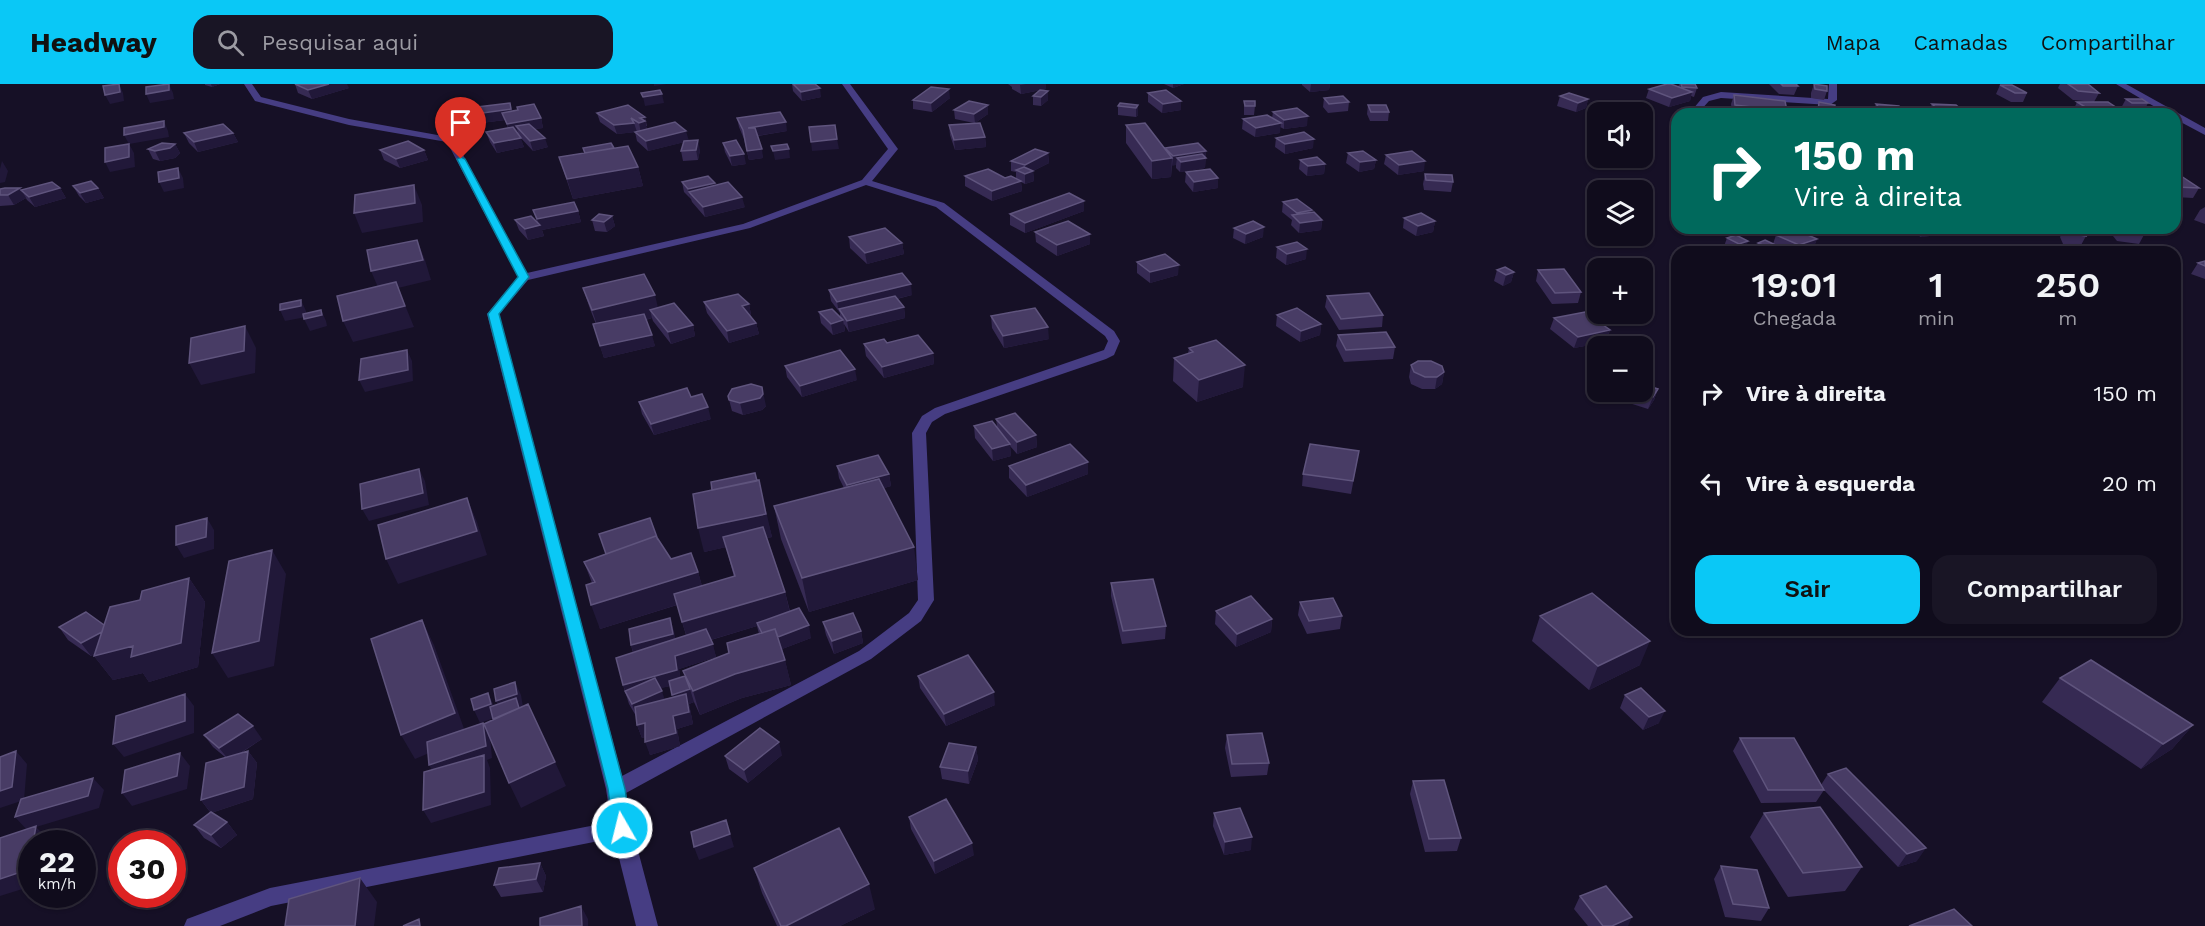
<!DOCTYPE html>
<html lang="pt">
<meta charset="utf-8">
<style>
:root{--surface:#100c1c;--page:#191525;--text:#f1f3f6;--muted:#9c9ba3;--line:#302c3b;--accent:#0ac8f6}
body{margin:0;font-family:"Work Sans",sans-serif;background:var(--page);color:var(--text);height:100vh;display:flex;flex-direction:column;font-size:22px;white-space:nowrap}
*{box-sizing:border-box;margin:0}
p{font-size:20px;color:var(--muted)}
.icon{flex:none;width:33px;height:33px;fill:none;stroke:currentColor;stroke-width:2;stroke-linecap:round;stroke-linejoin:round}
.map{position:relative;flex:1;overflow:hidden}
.sheet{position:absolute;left:1671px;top:162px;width:510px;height:390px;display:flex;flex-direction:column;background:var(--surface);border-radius:18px;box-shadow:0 2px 4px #0004,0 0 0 2px var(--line)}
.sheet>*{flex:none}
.guide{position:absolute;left:1671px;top:24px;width:510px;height:126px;border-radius:18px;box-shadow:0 2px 4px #0004,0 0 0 2px var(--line);background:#00695c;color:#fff;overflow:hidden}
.buttons{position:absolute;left:1587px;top:18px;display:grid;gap:12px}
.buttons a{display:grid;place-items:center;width:66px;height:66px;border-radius:12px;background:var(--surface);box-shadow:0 2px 4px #0004,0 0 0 2px var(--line);font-size:30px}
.speed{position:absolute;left:18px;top:746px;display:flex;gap:12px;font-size:30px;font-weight:700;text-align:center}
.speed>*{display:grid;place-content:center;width:78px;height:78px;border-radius:50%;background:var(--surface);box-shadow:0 2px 4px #0004,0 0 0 2px var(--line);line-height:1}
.speed small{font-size:15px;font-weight:400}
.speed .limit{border:9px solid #d22;background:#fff;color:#111}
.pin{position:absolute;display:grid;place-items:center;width:51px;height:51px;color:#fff;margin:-62px -26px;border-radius:50% 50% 50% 0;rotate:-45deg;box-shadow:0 0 6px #0007}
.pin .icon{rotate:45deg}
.me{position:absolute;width:66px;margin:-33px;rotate:352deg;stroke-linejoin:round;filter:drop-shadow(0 0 4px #0008)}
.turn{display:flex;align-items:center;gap:21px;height:126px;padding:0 24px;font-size:27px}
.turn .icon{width:78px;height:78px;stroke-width:2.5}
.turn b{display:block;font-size:42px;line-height:51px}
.eta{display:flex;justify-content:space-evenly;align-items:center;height:102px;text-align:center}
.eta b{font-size:36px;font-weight:600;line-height:42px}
.cta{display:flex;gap:12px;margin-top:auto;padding:12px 24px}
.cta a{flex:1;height:69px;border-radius:18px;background:var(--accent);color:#111;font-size:24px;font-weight:600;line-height:69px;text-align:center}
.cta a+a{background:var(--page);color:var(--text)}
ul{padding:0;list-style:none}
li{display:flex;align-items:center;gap:18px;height:90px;padding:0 24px}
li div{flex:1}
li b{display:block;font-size:22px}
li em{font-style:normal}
header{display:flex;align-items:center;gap:36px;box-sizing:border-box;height:84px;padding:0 30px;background:var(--accent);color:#111}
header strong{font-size:28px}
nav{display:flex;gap:33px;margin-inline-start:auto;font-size:21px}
.search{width:420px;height:54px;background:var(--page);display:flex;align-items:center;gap:15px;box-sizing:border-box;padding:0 21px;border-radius:18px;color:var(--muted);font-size:22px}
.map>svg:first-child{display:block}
</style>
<header>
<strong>Headway</strong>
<div class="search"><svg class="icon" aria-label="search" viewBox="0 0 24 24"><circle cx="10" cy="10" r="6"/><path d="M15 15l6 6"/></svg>Pesquisar aqui</div>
<nav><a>Mapa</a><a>Camadas</a><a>Compartilhar</a></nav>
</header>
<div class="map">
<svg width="2205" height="842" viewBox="0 0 2205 842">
<rect width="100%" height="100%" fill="#161026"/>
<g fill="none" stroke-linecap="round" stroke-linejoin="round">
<path fill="#463d83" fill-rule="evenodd" d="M244,0H252L261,13L349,35L454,54L527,189L743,140L862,96L888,65L842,0H850L898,65L872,97L944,119L1114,247L1120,257L1114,271L1106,275L945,330L932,338L926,349L934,516L921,537L871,575L626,709L632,744L658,842H636L614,754L271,822L220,842H184L187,835L270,804L611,738L606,705L487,230L518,193L447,58L349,41L255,17ZM866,101L936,123L1105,252L1108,257L1104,266L935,324L922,332L912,349L918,516L909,529L859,567L622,692L499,230L528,196L750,144Z
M1829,0H1837V16L1830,21L1721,14L1709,17L1700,27L1693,25L1703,13L1721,8L1828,15Z
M2116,0H2126L2205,44V51L2175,35V30H2167Z"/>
</g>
<path fill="#362a53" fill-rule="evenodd" d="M205,0H220L212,3L205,1Z
M295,0L349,4L312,15L298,9Z
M792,0H815L821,13L802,17L793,7Z
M1008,0H1046V5L1021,10L1012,5V3Z
M1164,0H1184L1173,4Z
M1302,0H1330L1329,6L1310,8L1302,1Z
M1679,0H1695L1697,4L1694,13L1691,12L1690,17L1669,23L1646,14L1649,5L1678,3Z
M1769,0H1796L1798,2L1794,11L1779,10Z
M1814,0L1827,7L1824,16L1811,14V9Z
M2060,0H2088L2099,9L2094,18L2073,16L2058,4Z
M2000,1L2027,9L2023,18H2011L1996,10Z
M1048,7V16L1041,22L1033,21V12Z
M1148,9L1181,17V26L1162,29L1148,18Z
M1734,11L1787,27L1786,30H1732L1731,20Z
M1560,12L1588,15L1586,24L1576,28L1557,22Z
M950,14L932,28L913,25V16Z
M1324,14L1349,18L1348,27L1328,29L1323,23Z
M2126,15L2148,19L2143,29L2127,28L2121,24Z
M1244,17L1255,22L1254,31H1244Z
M1819,18L1834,30H1815Z
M2077,18L2126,30H2077L2073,27Z
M1876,20L1902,28L1901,30H1873L1872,29Z
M1932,20L1967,30H1929L1928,29Z
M1138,21V31L1136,33L1118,31V22Z
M1368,21L1389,28L1388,37H1370L1367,30Z
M1590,22L1629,26L1628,28H1598V36L1588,32Z
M954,26L988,30L975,39L985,53L986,63L955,66L950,51L949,41L974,39L955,35Z
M512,27L541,34L543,44L535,45L548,63L533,67L519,52L524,63L497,69L490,58L486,48L508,44L505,36L465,41Z
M1273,28L1307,42L1284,45L1280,43V49L1255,53L1242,45L1243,35L1272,34Z
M597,29L645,33L647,42H646L647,45L689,57L700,66L698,76L683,77L681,67L684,58L648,67L637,57L635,48L617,50L600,38Z
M737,34L787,47L758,52L763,74L749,76L744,55L739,43Z
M1126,41L1165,65L1206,67L1205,84L1180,88L1176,84V81H1172L1171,93L1152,95L1126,59Z
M184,49H233L238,58L198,68L189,59Z
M1276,54L1313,64L1285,70L1275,63Z
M723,59L746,80L732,82L725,68Z
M175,60L180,69L175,74L160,77L153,75L148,65Z
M583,64H614L638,83L643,102L573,115L559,73L584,69Z
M380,66H424L428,76L400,84L384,76Z
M1048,69L1049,79L1033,87L1034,97L1025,100L1021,98L1022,107L992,117L965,102V92L1016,94V88L1011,87V77Z
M1348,69L1376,76L1374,85L1359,88L1346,79Z
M1386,71L1424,87L1398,91L1384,80Z
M1300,76L1325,80L1324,90L1307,92L1299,85Z
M1186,88L1218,104L1193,108L1185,98Z
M2175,88L2199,104L2193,114L2175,113Z
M1425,90L1453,98L1451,108L1424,106L1423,100Z
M682,98L745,123L705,133L692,118L691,115L684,108Z
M73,102L98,104L104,114L86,119L79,112Z
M20,104L26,114L14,121L0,122V105Z
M60,104L66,114L35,123L27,116L21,106Z
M1084,117V127L1025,149L1010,141V130Z
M1283,118L1312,128L1322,136L1321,146L1299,149L1291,141L1292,136L1282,128Z
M2205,123V140L2194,136L2200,126Z
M533,126L578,127L581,138L542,146L544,152L528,156L519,146L515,136L537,138Z
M612,132L615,142L607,148L595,147L592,136Z
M1404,134L1435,137L1433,148L1416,152L1403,144Z
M1234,144L1263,153L1245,160L1233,154Z
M1907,144H1949L1946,150L1921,153L1906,145Z
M2034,144H2081L2086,152L2080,163L2063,160L2060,153L2064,145L2038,146Z
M2110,144H2141L2145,149L2139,160L2117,157L2109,147Z
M1035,148L1090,160L1057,172L1036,158Z
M1776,151L1817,155L1813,165L1805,168H1787L1781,165L1780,168H1754L1758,159L1773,160Z
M849,153L902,159L904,170L867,180L850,164Z
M1727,154L1748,157L1744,168H1730L1723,165Z
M1277,163L1306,175L1286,181L1276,174Z
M2205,177V195L2191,190L2198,179Z
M1137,178L1178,191L1150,199L1137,189Z
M1497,186L1514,188L1511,198L1503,202L1494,197Z
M1538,186L1581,208L1578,219L1552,220L1536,197Z
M583,204L658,224L693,241L695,252L671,260L653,237L652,234L646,236L655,262L604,274L593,240H596L590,225Z
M829,206L912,211L897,215L904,223L905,234L849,248L844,240L845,247L833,251L821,239L819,228L840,234V229L831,217Z
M1327,212L1383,231L1382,243L1339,246L1325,223Z
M704,218L749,220L751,231H750L756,239L759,250L729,259L707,229Z
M1277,231L1321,240L1320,251L1300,258L1276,242Z
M991,232L1049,255L1004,264L992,244Z
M1554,234L1610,246L1606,258L1574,264L1550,245Z
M1338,251L1395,263L1393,275L1344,278L1336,262Z
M887,259L933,269L934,280L884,294L866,272L864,260Z
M1189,264L1243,303L1197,318L1173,297L1174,274L1188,270Z
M1411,281L1444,288L1442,300L1435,305H1422L1411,300L1409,293Z
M785,282L857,296L802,313L787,293Z
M1658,305L1654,316L1648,325L1626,318L1629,308H1642Z
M728,312L766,322L762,326L743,331L732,327Z
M691,313L711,335L654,351L642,330L639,318Z
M996,335L1036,351L1037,363L1017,370L1010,362L1011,372L993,377L975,354L974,342H997Z
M1359,367L1351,410L1302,402L1303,390Z
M1088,378V390L1027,413L1009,394V382Z
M837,382L889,390L891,402L884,404L918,496L809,528L781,455L774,422L844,404L839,394Z
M757,397L772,453L767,454L785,508L790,527L811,554L782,565L791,601L742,614L700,631L694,618L689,620L693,640L677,645L680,662L650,671L645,653L642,654L637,641L636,632L629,620L623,601L633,569L631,561L670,534L675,555L686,551L677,521L600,545L592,499L584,478L658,456L671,475L698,488L702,502L734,493L726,463L704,468ZM757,542L759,550L729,569L683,587L685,592L680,593L679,585L716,573L711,556ZM670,602L673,613L664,615L660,604Z
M189,494L205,518L198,583L149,598L143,589L113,596L94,572L95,570L91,572L68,556L59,543L104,541L140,516Z
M1111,499L1166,542L1165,555L1122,560L1111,512Z
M1300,518L1342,532L1340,545L1307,550L1298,531Z
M1216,527L1272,535L1271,548L1236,563L1215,540Z
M1540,532L1640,581L1589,606L1532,557Z
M823,538L861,547L863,559L834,570L826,551Z
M918,592L995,621L946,642L920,604Z
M2060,594L2193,641L2172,665L2141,685L2042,618Z
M1625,611L1659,639L1643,646L1620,624Z
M204,651L262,655L241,669L248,667L257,679L253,715L211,729L227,738L237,751L221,764L204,754L194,741L210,728L201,716L225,673L213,663Z
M1227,651L1269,679L1267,691L1231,693L1225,664Z
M1740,654L1821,701L1828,690L1917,777L1898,783L1824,706L1816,718L1761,719L1733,667Z
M976,663L978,676L969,700L942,695L940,683Z
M782,671L748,699L729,685L725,672Z
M1413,697L1461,754L1457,767L1425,768L1410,710Z
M1214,729L1251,766L1224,771L1213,742Z
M1764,729L1862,783L1845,807L1788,813L1750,753Z
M909,733L974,771L935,790L911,745Z
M540,779L546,792L543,808L501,813L494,801Z
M1721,782L1769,824L1761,837L1725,833L1714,795Z
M754,784L875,825L840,842H777L762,809Z
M1580,812L1628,842H1588L1574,825Z"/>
<path fill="#211839" d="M119,0L123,9L124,17L110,20L105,11Z
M169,0L173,9L174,15L150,19L146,10Z
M211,0H220L212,3Z
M329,0H347L349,4L312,15L308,6Z
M654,0H667L654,2Z
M1026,0H1046V5L1021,10L1020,1Z
M1173,0H1184L1173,4Z
M1311,0H1330L1329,6L1310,8Z
M820,4L821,13L802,17L801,8Z
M949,5L950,14L932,28L931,19Z
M1048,7V16L1041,22V13Z
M1692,8L1690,17L1669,23L1672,14Z
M662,10L664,19L645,22L643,13Z
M1588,15L1586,24L1576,28L1578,19Z
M1181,17V26L1162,29L1163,20Z
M510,19L513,28L505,36L465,41L461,32Z
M988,21V30L975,39L974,30Z
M1138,21V31L1136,33V24Z
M1308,32L1307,42L1284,45V36Z
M645,33L647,47L641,49L639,39L640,34Z
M541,34L543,44L521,47L516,42L518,48L510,49L507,40Z
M164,37L168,47L169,53L129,60L124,51Z
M786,38L787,47L750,53L748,44Z
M634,39L637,48L617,50L614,41Z
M1281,39L1280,49L1255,53L1256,44Z
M686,47L689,57L648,67L646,57Z
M233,49L238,58L198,68L194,58Z
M985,53L986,63L955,66L954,56Z
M521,54L524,63L497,69L494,59Z
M545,54L548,63L533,67L530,57Z
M837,55L839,65L812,67L811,58Z
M1314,55L1313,64L1285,70V60Z
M698,56L700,66L698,76L696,66Z
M129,60L134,69L135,83L110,88L105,78Z
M175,60L180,69L175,74L160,77L155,67Z
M762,65L763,74L749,76L747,67Z
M789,65L790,74L775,76L773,67Z
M424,66L428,76L400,84L396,75Z
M1206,67L1205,84L1180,88L1181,78L1177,74L1176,81L1172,82L1173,72Z
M1048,69L1049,79L1033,87L1034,97L1025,100V81Z
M744,70L746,80L732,82L730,72Z
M1172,74L1171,93L1152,95V77Z
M1376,76L1374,85L1359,88L1360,78Z
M2,77L8,87L5,98L0,99V85Z
M1425,77L1424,87L1398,91L1399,81Z
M1325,80L1324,90L1307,92L1308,82Z
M638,83L643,102L573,115L567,95Z
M178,84L183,94L184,104L164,108L159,98Z
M1218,94V104L1193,108L1194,98Z
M1021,97L1022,107L992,117V107Z
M715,99L717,109L689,108L690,115L688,105Z
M414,101L422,121L423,138L362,149L354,129Z
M20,104L26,114L14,121L8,111Z
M60,104L66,114L35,123L29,113Z
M98,104L104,114L86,119L80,109Z
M742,113L745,123L705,133L703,123Z
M1084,117V127L1025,149V139Z
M578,127L581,138L542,146L544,152L528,156L525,145L539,142L537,135Z
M612,132L615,142L607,148L604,138Z
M1322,136L1321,146L1299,149L1300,139Z
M1435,137L1433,148L1416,152L1418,142Z
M1264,143L1263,153L1245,160L1246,150Z
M1925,144H1949L1946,150L1921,153Z
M1090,150V160L1057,172V161Z
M1817,155L1813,165L1805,168H1796L1799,161Z
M417,156L425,176L431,196L398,204L414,243L353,258L343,237L380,208L371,187Z
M1748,157L1744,168H1736L1739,160Z
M902,159L904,170L867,180L865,169Z
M1782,164L1780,168H1774V166Z
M1307,165L1306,175L1286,181L1287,170Z
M1179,181L1178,191L1150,199V188Z
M1514,188L1511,198L1503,202L1506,191Z
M911,200L912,211L841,228L839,225V229L837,218Z
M655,211L660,232L650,226L652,234L599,247L592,226Z
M301,216L306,227V233L285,237L280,226Z
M749,220L751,231L745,233L742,222Z
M904,223L905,234L849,248L847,237Z
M321,226L326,237L327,242L310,247L304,235Z
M843,236L845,247L833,251L831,240Z
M756,239L759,250L729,259L727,247Z
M1321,240L1320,251L1300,258L1301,247Z
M693,241L695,252L671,260L668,248Z
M245,242L256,264L255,289L201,301L189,279Z
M1048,243L1049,255L1004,264L1003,252Z
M1610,246L1606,258L1574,264L1578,253Z
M652,251L655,262L604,274L600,262Z
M1646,264L1642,274V265Z
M407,266L412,277L413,297L365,308L359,296Z
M933,269L934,280L884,294L882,283Z
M1245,281L1243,303L1197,318L1199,296Z
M855,285L857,296L802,313L800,302Z
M1444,288L1442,300L1435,305L1437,293Z
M762,303L766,322L762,326L743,331L740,319Z
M1658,305L1654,316L1648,325L1653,313Z
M708,323L711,335L654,351L651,340Z
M1036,351L1037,363L1017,370V358Z
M1010,360L1011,372L993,377L992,365Z
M1088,378V390L1027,413L1026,401Z
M419,385L425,397L429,421L369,437L362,425Z
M889,390L891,402L850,414L847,401Z
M759,396L772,453L704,468L698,444Z
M467,414L477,438L487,471L398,500L386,475Z
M207,434L214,446V465L184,474L176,461Z
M914,463L918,496L809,528L802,494Z
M272,466L286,490L274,582L228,594L212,569Z
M698,488L705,512L600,545L591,521Z
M189,494L205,518L198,583L149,598L143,589L113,596L94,572Z
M785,508L791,533L757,539V542L690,562L682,538Z
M670,534L674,547L677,563L635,574L631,561Z
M1272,535L1271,548L1236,563L1237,550Z
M422,536L434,561L467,653L415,675L401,651Z
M809,541L811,554L769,570L765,557Z
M108,544L117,557L91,572L81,559Z
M861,547L863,559L834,570L832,557Z
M1650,557L1640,581L1589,606L1598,582Z
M713,560L716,573L679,585L681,599L628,613L623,601L675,572Z
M785,576L791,601L742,614L700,631L693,607L735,590Z
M515,598L521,611L523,623L502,630L496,617Z
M690,605L694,618L689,620L693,640L677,645L680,662L650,671L645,658L673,632L677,624L672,611Z
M662,607L666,620L637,633L632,620Z
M994,608L995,621L946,642L944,630Z
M488,609L494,622L497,633L480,639L474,626Z
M185,610L194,622V649L124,673L113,660Z
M1665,627L1659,639L1643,646L1649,633Z
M483,639L490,652L492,674L487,676L490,684L491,721L431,739L423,726L436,693L429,681Z
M645,639L650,652L642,654L637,641Z
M2193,641L2172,665L2141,685L2163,660Z
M253,642L262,655L229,676L219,664Z
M779,658L782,671L748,699L744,686Z
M976,663L978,676L969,700L968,687Z
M16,667L27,680L24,716L0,724V707Z
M248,667L257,679L253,715L211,729L201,716Z
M180,669L190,682L187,705L132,722L122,709Z
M555,678L566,702L521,724L509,699Z
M93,694L104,706L99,724L36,743L48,755L47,759H33L27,746L15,733Z
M726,736L734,763L699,776L694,763Z
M227,738L237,751L221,764L211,751Z
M1252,753L1251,766L1224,771L1225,758Z
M972,759L974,771L935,790L934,777Z
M172,761L182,774L172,780Z
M32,764V802L0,812V795Z
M1926,764L1917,777L1898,783L1907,770Z
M540,779L546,792L543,808L536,795Z
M360,794L377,818L374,842H355Z
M869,800L875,825L840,842H786Z
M581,822L588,835V842H582Z
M1632,833L1628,842H1612Z"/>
<path fill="#483c65" stroke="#5f547d" stroke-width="1.5" d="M119,0L120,8L105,11L103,2Z
M169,0V6L146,10V3Z
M295,0H329L308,6Z
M793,0H815L820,4L801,8Z
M1667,0H1671L1692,8L1672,14L1649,5Z
M1681,0H1695L1697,4L1682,3Z
M1781,0H1796L1798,2H1783Z
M1814,0L1827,2V7L1815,5Z
M2068,0H2088L2099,9L2078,7Z
M2000,1H2012L2027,9H2015Z
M931,3L949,5L931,19L913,16Z
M660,6L662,10L643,13L641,9Z
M1040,6L1048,7L1041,13L1033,12Z
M1166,6L1181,17L1163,20L1148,9Z
M1569,9L1588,15L1578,19L1560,12Z
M1734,11L1785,17L1787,27L1735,21Z
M1343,12L1349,18L1329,20L1324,14Z
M2126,15H2142L2148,19H2132Z
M969,17L988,21L974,30L954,26Z
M1244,17H1255V22H1245Z
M1612,18L1629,26L1618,28H1603L1590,22Z
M1819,18L1835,21L1834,30L1818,29Z
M2077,18H2108L2126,30L2095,29Z
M510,19L511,25L461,32V25Z
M1120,19L1138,21L1136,24L1118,22Z
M534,20L541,34L507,40L502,29L518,26L517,23Z
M1876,20L1899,22L1902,28L1880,25Z
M1932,20L1956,21L1967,30H1944Z
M628,21L645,33L640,34L645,37L639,39L631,34L634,39L614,41L597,29Z
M1368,21H1386L1389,28H1371Z
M1297,24L1308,32L1284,36L1273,28Z
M780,28L786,38L748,44H755L762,65L747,67L743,46L737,34Z
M1267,31L1281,39L1256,44L1243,35Z
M164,37V43L124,51V44Z
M675,38L686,47L646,57L635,48Z
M980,39L985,53L954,56L949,41Z
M1145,39L1172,74L1152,77L1126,41Z
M223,40L233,49L194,58L184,49Z
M529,40L545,54L530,57L516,42Z
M835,41L837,55L811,58L809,43Z
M513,43L521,54L494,59L486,48Z
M1304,48L1314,55L1285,60L1276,54Z
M698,56L696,66L681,67L684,57Z
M736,56L744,70L730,72L723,59Z
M408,57L424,66L396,75L380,66Z
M162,59L175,60L170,64L155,67L148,65Z
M611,59L614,64L585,69L583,64Z
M1198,59L1206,67L1173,72L1165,64Z
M129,60V73L105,78V64Z
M787,60L789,65L773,67L771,62Z
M628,62L638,83L567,95L559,73Z
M1035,65L1048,69L1025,81L1011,77Z
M1363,67L1376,76L1360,78L1348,69Z
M1412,67L1425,77L1399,81L1386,71Z
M1202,70L1206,74L1181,78L1177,74Z
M1317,73L1325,80L1308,82L1300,76Z
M1024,83L1033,87L1025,90L1016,86Z
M178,84L179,94L159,98L158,88Z
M988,85L1005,94L1011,92L1021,97L992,107L965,92Z
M1210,85L1218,94L1194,98L1186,88Z
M2175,88L2199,104L2175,103Z
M1425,90L1452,91L1453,98L1426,96Z
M708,92L715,99L688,105L682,98Z
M91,97L98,104L80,109L73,102Z
M52,98L60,104L29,113L21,106Z
M728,98L742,113L703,123L689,108Z
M414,101L415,119L354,129L355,111Z
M5,104H20L8,111H0V105Z
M1069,109L1084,117L1025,139L1010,130Z
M1297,115L1312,126L1297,129L1283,118Z
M574,118L578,127L537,135L533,126Z
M1314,128L1322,136L1300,139L1292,131Z
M1421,129L1435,137L1418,142L1404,134Z
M599,130L612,132L604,138L592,136Z
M531,132L540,141L525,145L515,136Z
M1068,137L1090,150L1057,161L1035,148Z
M1253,137L1264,143L1246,150L1234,144Z
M885,144L902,159L865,169L849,153Z
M2066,144L2083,145L2086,152L2068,149Z
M2120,144H2141L2145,149L2123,147Z
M1794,145L1817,155L1799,161L1776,151Z
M1736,151L1748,157L1739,160L1727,154Z
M417,156L423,176L371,187L367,166Z
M1765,156L1782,164L1774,166L1758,159Z
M1297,158L1307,165L1287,170L1277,163Z
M1165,170L1179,181L1150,188L1137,178Z
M2205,177V182L2198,179Z
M1505,183L1514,188L1506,191L1497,186Z
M1564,185L1581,208L1555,209L1538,186Z
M902,189L911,200L837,218L829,206Z
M644,190L655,211L592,226L583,204Z
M396,198L405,222L343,237L337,212Z
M1369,209L1383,231L1341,235L1327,212Z
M738,210L749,220L742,222L756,239L727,247L704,218Z
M895,212L904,223L847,237L839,225Z
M301,216V222L280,226V220Z
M674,219L693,241L668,248L650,226Z
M1035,224L1048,243L1003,252L991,232Z
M1297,224L1321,240L1301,247L1277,231Z
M832,225L843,236L831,240L819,228Z
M321,226L322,231L304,235L303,230Z
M1585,228L1610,246L1578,253L1554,234Z
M644,230L652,251L600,262L593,240Z
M245,242L244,267L189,279L191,254Z
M1386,248L1395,263L1346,266L1338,251Z
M918,251L933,269L882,283L864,260L884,255L887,259Z
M1629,254L1646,264L1642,265V262H1613L1609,260Z
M1216,256L1245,281L1199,296L1174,274L1193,268L1189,264Z
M407,266L408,286L359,296L361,275Z
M840,266L855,285L800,302L785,282Z
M1418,277H1431L1442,282L1444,288L1437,293H1425L1414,288L1411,281Z
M751,300L762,303L763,310L760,314L740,319L729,316L728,312L732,305Z
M1642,300L1658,305L1653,313L1635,308H1642Z
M687,304L691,313L702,310L708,323L651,340L639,318Z
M1015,329L1036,351L1017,358L996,335Z
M992,337L1010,360L992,365L974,342Z
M1070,360L1088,378L1026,401L1009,382Z
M1310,360L1359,367L1353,397L1303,390Z
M878,371L889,390L847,401L837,382Z
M419,385L423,409L362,425L360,400Z
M755,389L757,397L712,406L711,398Z
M879,395L914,463L802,494L774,422Z
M759,396L766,430L698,444L693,410Z
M467,414L477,447L386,475L378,441Z
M207,434L206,453L176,461V442Z
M650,434L658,456L656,452L606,470L599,450Z
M763,443L785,508L682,538L674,510L735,492L723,453Z
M656,452L671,475L691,469L698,488L591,521L586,501L595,498L584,478Z
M272,466L259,557L212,569L229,477Z
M189,494L181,559L131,573L133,562L94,572L110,523L140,516L142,507Z
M1153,495L1166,542L1123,547L1111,499Z
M1592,509L1650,557L1598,582L1540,532Z
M1251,512L1272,535L1237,550L1216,527Z
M1333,514L1342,532L1309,537L1300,518Z
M799,524L809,541L778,553L775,545L762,549L757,539Z
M86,528L104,541L102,548L81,559L59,543Z
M853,529L861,547L832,557L823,538Z
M670,534L673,550L631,561L629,545Z
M422,536L455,629L401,651L371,555Z
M706,545L713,560L675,572L677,586L623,601L616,574Z
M775,545L785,576L735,590L693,607L683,587L729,569L727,559Z
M968,571L994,608L944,630L918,592Z
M2091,576L2193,641L2163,660L2060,594Z
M685,592L690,605L672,611L669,597Z
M655,594L662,607L632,620L625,607Z
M515,598L517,610L496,617L494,605Z
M1641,604L1665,627L1649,633L1625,611Z
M488,609L491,620L474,626L471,615Z
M185,610V637L113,660L116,632Z
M686,610L689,628L673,632L676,649L645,658V639L637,641L635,623Z
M516,614L519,624L493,635L490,623Z
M528,620L555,678L509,699L484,640Z
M238,630L253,642L219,664L204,651Z
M483,639L486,662L429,681L427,658Z
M760,644L779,658L744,686L725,672Z
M1262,649L1269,679L1232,680L1227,651Z
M1740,654H1794L1824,706H1768Z
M949,659L976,663L968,687L940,683Z
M16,667L12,703L0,707V673Z
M248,667L244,703L201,716L206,679Z
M180,669L177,692L122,709L125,686Z
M484,671V708L423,726L424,688Z
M1846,684L1926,764L1907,770L1828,690Z
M93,694L88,712L15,733L21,715Z
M1444,696L1461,754L1429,755L1413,697Z
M946,715L972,759L934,777L909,733Z
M1820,723L1862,783L1803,789L1764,729Z
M1240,724L1252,753L1225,758L1214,729Z
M211,728L227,738L211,751L194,741Z
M726,736L730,750L694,763L691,748Z
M36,742L33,759H32V764L27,786L0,795V754Z
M839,744L869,800L786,842H781L754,784Z
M165,752L170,759H153Z
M540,779L536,795L494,801L499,784Z
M1721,782L1757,786L1769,824L1733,820Z
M360,794L355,842H285L289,815Z
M1606,802L1632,833L1612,842H1603L1580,812Z
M581,822L582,842H540V834Z
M1954,825L1972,842H1909Z
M419,835L420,842H403Z"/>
<path fill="#0ac8f6" stroke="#0682a0" stroke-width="1.5" d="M461,73L465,75L529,193L499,230L625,705L631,744L629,749L622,751L616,749L613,744L608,705L488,230L518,193L457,75Z"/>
</svg>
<div class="buttons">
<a><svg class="icon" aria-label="sound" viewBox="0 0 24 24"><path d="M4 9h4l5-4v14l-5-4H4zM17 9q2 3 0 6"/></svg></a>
<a><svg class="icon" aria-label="layers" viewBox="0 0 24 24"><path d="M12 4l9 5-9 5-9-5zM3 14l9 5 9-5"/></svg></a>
<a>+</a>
<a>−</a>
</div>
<div class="speed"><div>22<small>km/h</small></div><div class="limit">30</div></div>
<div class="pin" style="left:461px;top:75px;background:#d93025"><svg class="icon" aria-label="arrive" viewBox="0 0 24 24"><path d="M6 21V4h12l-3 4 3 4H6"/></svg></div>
<svg class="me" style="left:622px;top:744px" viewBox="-20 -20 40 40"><circle r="17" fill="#0ac8f6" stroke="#fff" stroke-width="3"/><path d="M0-11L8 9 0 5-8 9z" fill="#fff"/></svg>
<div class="guide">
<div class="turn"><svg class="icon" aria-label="right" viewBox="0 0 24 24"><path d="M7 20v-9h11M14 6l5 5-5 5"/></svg><div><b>150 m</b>Vire à direita</div></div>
</div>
<section class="sheet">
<div class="eta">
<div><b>19:01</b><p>Chegada</p></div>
<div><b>1</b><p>min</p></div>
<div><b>250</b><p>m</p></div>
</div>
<ul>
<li><svg class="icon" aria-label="right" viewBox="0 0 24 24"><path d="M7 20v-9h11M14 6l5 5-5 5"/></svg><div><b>Vire à direita</b></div><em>150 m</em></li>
<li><svg class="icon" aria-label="left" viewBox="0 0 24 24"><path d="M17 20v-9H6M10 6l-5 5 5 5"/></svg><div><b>Vire à esquerda</b></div><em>20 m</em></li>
</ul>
<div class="cta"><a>Sair</a><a>Compartilhar</a></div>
</section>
</div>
